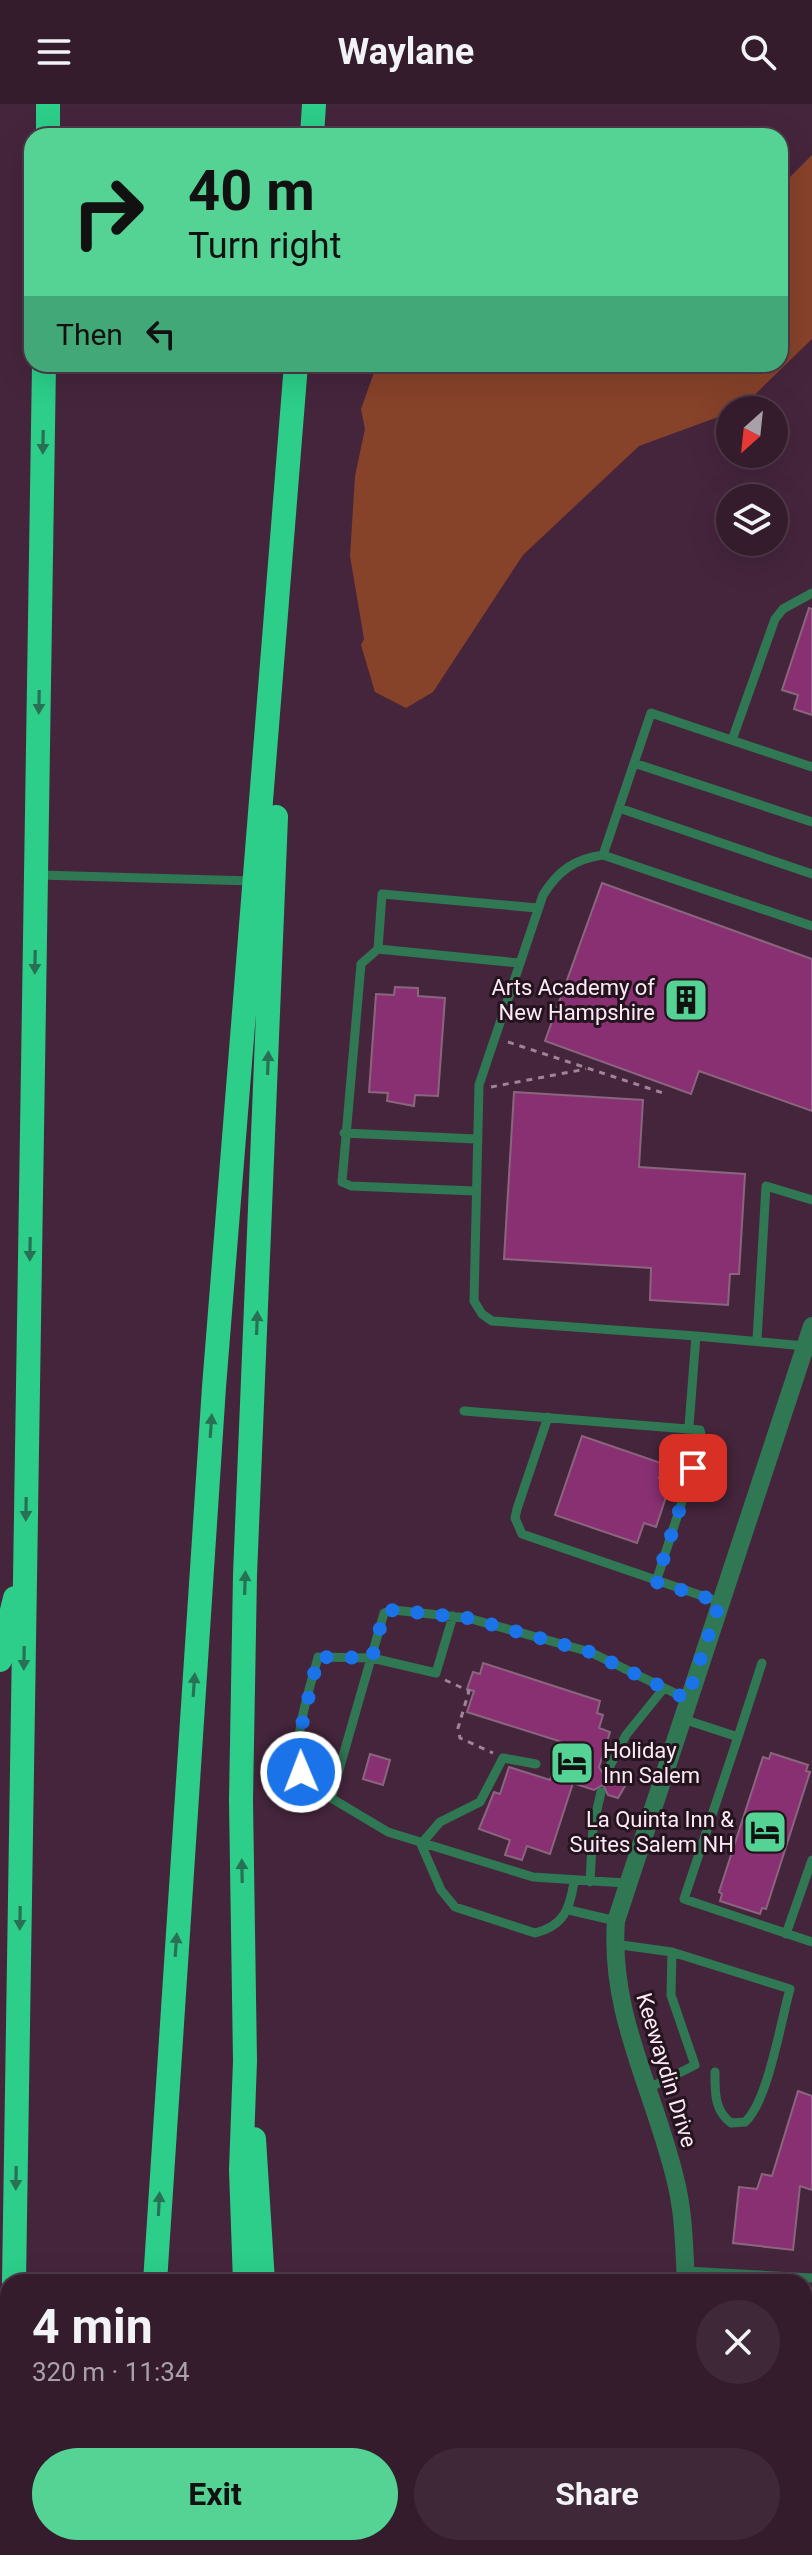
<!DOCTYPE html>
<meta charset="utf-8">
<style>
:root{--surface:#341c2d;--page:#3f2939;--text:#f1f3f6;--muted:#a9a1aa;--line:#4e3a49;--accent:#54d395}
body{margin:0;font-family:Roboto,sans-serif;background:var(--page);color:var(--text);height:100vh;display:flex;flex-direction:column;font-size:30px;white-space:nowrap}
*{box-sizing:border-box;margin:0}
p{font-size:26px;color:var(--muted)}
.icon{flex:none;width:44px;height:44px;fill:none;stroke:currentColor;stroke-width:2;stroke-linecap:round;stroke-linejoin:round}
.map{position:relative;flex:1;overflow:hidden}
.details{position:absolute;left:0px;top:2170px;width:812px;height:282px;display:flex;flex-direction:column;background:var(--surface);border-radius:24px 24px 0 0;box-shadow:0 8px 32px #0002,0 0 0 2px var(--line)}
.details>*{flex:none}
.hud{position:absolute;left:24px;top:24px;width:764px;height:244px;border-radius:24px;box-shadow:0 8px 32px #0002,0 0 0 2px var(--line);background:#54d395;color:#111;overflow:hidden}
.needle{width:52px;rotate:207deg}
.tools{position:absolute;left:716px;top:292px;display:grid;gap:16px}
.tools a{display:grid;place-items:center;width:72px;height:72px;border-radius:50%;background:var(--surface);box-shadow:0 8px 32px #0002,0 0 0 2px var(--line);font-size:40px}
.pin{position:absolute;display:grid;place-items:center;width:68px;height:68px;color:#fff;margin:-34px;border-radius:16px;box-shadow:0 4px 12px #0006}
.me{position:absolute;width:88px;margin:-44px;rotate:359deg;stroke-linejoin:round;filter:drop-shadow(0 0 6px #0008)}
.turn{display:flex;align-items:center;gap:28px;height:168px;padding:0 32px;font-size:36px}
.turn .icon{width:104px;height:104px;stroke-width:2.5}
.turn b{display:block;font-size:56px;line-height:68px}
.then{display:flex;align-items:center;height:76px;padding:0 32px;background:#0003;gap:16px;font-size:30px}
.round{display:grid;place-items:center;flex:none;width:84px;height:84px;border-radius:42px;background:var(--page)}
.overview{display:flex;align-items:center;justify-content:space-between;height:136px;padding:0 32px}
h1{font-size:48px;font-weight:700;line-height:60px}
.cta{display:flex;gap:16px;margin-top:auto;padding:16px 32px}
.cta a{flex:1;height:92px;border-radius:48px;background:var(--accent);color:#111;font-size:32px;font-weight:700;line-height:92px;text-align:center}
.cta a+a{background:var(--page);color:var(--text)}
header{display:flex;justify-content:space-between;align-items:center;height:104px;padding:0 32px;background:var(--surface);font-size:36px;font-weight:700}
.map>svg:first-child{display:block}
</style>
<header><svg class="icon" aria-label="menu" viewBox="0 0 24 24"><path d="M4 6h16M4 12h16M4 18h16"/></svg>Waylane<svg class="icon" aria-label="search" viewBox="0 0 24 24"><circle cx="10" cy="10" r="6"/><path d="M15 15l6 6"/></svg></header>
<div class="map">
<svg width="812" height="2451" viewBox="0 0 812 2451">
<rect width="100%" height="100%" fill="#45253c"/>
<path fill="#87422a" d="M812,51V235L740,305L639,342L523,451L433,588L406,604L375,588L361,541L364,535L350,452L355,372L365,325L361,305L377,260H780V83Z"/>
<path fill="#893073" stroke="#8a657e" stroke-width="2" d="M809,504L812,505V611L794,605L798,591L782,586Z
M602,779L812,855V1007L699,967L691,990L545,937Z
M395,883L418,884V892L445,894L438,992L415,991L414,1002L387,997L388,989L369,988L376,890L394,891Z
M514,988L643,996L639,1063L745,1070L739,1170H730L728,1201L650,1196L651,1164L504,1155Z
M582,1332L664,1360L659,1374L671,1378L656,1423L644,1419L637,1439L555,1411Z
M483,1559L600,1597L597,1609L603,1611L599,1624L610,1628L599,1663L605,1673L615,1668L626,1672L625,1682L618,1694L608,1691L603,1681L594,1686L573,1679L550,1750L527,1742L522,1756L505,1751L510,1736L479,1725L494,1688L500,1690L509,1663L550,1676L562,1638L467,1608L474,1587L467,1585L473,1568L480,1570Z
M771,1649L808,1661L806,1667L810,1668L766,1805L762,1804L760,1810L720,1797L722,1790L719,1788L763,1653L769,1655Z
M370,1650L390,1656L383,1681L363,1675Z
M798,1987L812,1992V2086L800,2082L793,2146L733,2139L739,2083L757,2085L762,2070L772,2072Z"/>
<g fill="none" stroke-linecap="round" stroke-linejoin="round">
<path stroke="#9f8496" stroke-width="3" stroke-dasharray="6 6" stroke-linecap="butt" d="M508,938L666,990
M491,983L586,965
M445,1576L469,1587L458,1624L460,1634L493,1649"/>
<path stroke="#307754" stroke-width="9" d="M732,636L775,515L783,505L812,489
M634,659L812,718
M812,663L651,609L603,751L812,822
M619,704L812,770
M603,751C574,755 558,767 543,791L479,981L474,1197L482,1210L492,1217L696,1232
M39,771L252,777
M378,845L382,790L537,804
M344,1029L476,1035
M475,1087L351,1082L342,1078L361,860L378,845L519,859
M757,1236L766,1082L812,1096
M464,1307L700,1326L702,1336L656,1478
M548,1313L517,1405L515,1414L522,1430L720,1498
M689,1322L696,1232L805,1242
M680,1614L738,1633L684,1795L812,1838
M738,1633L762,1559
M536,1660L503,1654L480,1698L440,1718L421,1740L441,1786L455,1803L535,1829C564,1822 570,1804 574,1778
M608,1666L626,1631L664,1584
M331,1694C321,1687 308,1681 302,1670C289,1644 311,1581 318,1553L372,1554L436,1569L453,1512
M590,1778L593,1723L601,1688
M625,1779L533,1773L388,1728L331,1694L384,1509L393,1506L468,1514L590,1548L687,1595
M569,1806L616,1817
M786,1830L812,1756
M614,1840L672,1848L790,1885C781,1916 768,1998 745,2018L731,2019C714,2006 715,1988 715,1968
M647,1985L695,1961L671,1891L672,1848
M686,2167L812,2174"/>
<path stroke="#307754" stroke-width="18" d="M686,2178C684,2143 684,2108 675,2074C654,1986 609,1910 616,1817L812,1222"/>
<path stroke="#0e9d65" stroke-width="20" d="M804,2378H812
M804,2414H812
M157,2451L191,2444
M469,2451L527,2444"/>
<path stroke="#2cce89" stroke-width="24" d="M48,32V0
M312,32L314,0
M0,1556L15,1494
M254,2035L263,2178
M14,2178L44,260
M155,2178L214,1283L296,260
M245,2178L241,2066L245,1957L241,1696L245,1471L276,713
M14,2444V2451
M151,2444V2451
M264,2444L265,2451"/>
</g>
<defs><path id="oneway-solid" d="M-6-.8H1V-3.2L6.5 0L1 3.2V.8H-6Z" transform="scale(2)"/></defs>
<g fill="#287154">
<use href="#oneway-solid" transform="translate(43 338) rotate(91)"/>
<use href="#oneway-solid" transform="translate(39 598) rotate(91)"/>
<use href="#oneway-solid" transform="translate(35 858) rotate(91)"/>
<use href="#oneway-solid" transform="translate(268 959) rotate(-88)"/>
<use href="#oneway-solid" transform="translate(30 1145) rotate(91)"/>
<use href="#oneway-solid" transform="translate(257 1219) rotate(-88)"/>
<use href="#oneway-solid" transform="translate(211 1322) rotate(-86)"/>
<use href="#oneway-solid" transform="translate(26 1405) rotate(91)"/>
<use href="#oneway-solid" transform="translate(245 1479) rotate(-88)"/>
<use href="#oneway-solid" transform="translate(24 1554) rotate(91)"/>
<use href="#oneway-solid" transform="translate(194 1581) rotate(-86)"/>
<use href="#oneway-solid" transform="translate(242 1767) rotate(-91)"/>
<use href="#oneway-solid" transform="translate(20 1814) rotate(91)"/>
<use href="#oneway-solid" transform="translate(176 1841) rotate(-86)"/>
<use href="#oneway-solid" transform="translate(16 2074) rotate(91)"/>
<use href="#oneway-solid" transform="translate(159 2100) rotate(-87)"/>
</g>
<g fill="none" stroke-linecap="round" stroke-linejoin="round">
<path stroke="#1a73e8" stroke-width="14" stroke-dasharray="0 25.2" d="M301,1668L298,1638L318,1553L372,1554L384,1509L393,1506L468,1514L590,1548L687,1595L720,1498L656,1478L693,1364"/>
</g>
<defs>
<g id="building-square" transform="scale(2.3)"><rect x="-9" y="-9" width="18" height="18" rx="4" fill="#54d395" stroke="#23141e"/><path d="M-4-6H4V6H1V3H-1V6H-4ZM-2.5-4.3h1.7v1.8h-1.7ZM.8-4.3h1.7v1.8H.8ZM-2.5-1h1.7V.8h-1.7ZM.8-1h1.7V.8H.8Z" fill="#111"/></g>
<g id="hotel-square" transform="scale(2.3)"><rect x="-9" y="-9" width="18" height="18" rx="4" fill="#54d395" stroke="#23141e"/><path d="M-6-4.5h1.5V1H6V5H4.5V3h-9V5H-6ZM-4 0a1.8 1.8 0 1 1 3.6 0ZM.5 0V-2.5h3Q6-2.5 6 0Z" fill="#111"/></g>
</defs>
<g fill-rule="evenodd">
<use href="#building-square" x="686" y="896"/>
<use href="#hotel-square" x="572" y="1659"/>
<use href="#hotel-square" x="765" y="1728"/>
</g>
<g text-anchor="middle" stroke-width="6" stroke-linejoin="round" paint-order="stroke">
<g font-size="22" fill="#ffe9f7" stroke="#23141e" text-anchor="end">
<text x="655" y="891">Arts Academy of<tspan x="655" dy="25">New Hampshire</tspan></text>
<text x="603" y="1654" text-anchor="start">Holiday<tspan x="603" dy="25">Inn Salem</tspan></text>
<text x="734" y="1723">La Quinta Inn &amp;<tspan x="734" dy="25">Suites Salem NH</tspan></text>
</g>
<g font-size="22" fill="#ffe9f7" stroke="#23141e">
<text transform="translate(667 1966) rotate(73)" y="8">Keewaydin Drive</text>
</g>
</g>
</svg>
<div class="tools">
<a><svg class="needle" viewBox="-14 -14 28 28"><path d="M0-13l5 13h-10z" fill="#e53935"/><path d="M0 13l5-13h-10z" fill="#a9a1aa"/></svg></a>
<a><svg class="icon" aria-label="layers" viewBox="0 0 24 24"><path d="M12 4l9 5-9 5-9-5zM3 14l9 5 9-5"/></svg></a>
</div>
<div class="pin" style="left:693px;top:1364px;background:#d93025"><svg class="icon" aria-label="arrive" viewBox="0 0 24 24"><path d="M6 21V4h12l-3 4 3 4H6"/></svg></div>
<svg class="me" style="left:301px;top:1668px" viewBox="-20 -20 40 40"><circle r="17" fill="#1a73e8" stroke="#fff" stroke-width="3"/><path d="M0-11L8 9 0 5-8 9z" fill="#fff"/></svg>
<div class="hud">
<div class="turn"><svg class="icon" aria-label="right" viewBox="0 0 24 24"><path d="M7 20v-9h11M14 6l5 5-5 5"/></svg><div><b>40 m</b>Turn right</div></div>
<div class="then">Then<svg class="icon" aria-label="left" viewBox="0 0 24 24"><path d="M17 20v-9H6M10 6l-5 5 5 5"/></svg></div>
</div>
<section class="details">
<div class="overview"><div><h1>4 min</h1><p>320 m · 11:34</p></div><a class="round"><svg class="icon" aria-label="close" viewBox="0 0 24 24"><path d="M6 6l12 12M18 6L6 18"/></svg></a></div>
<div class="cta"><a>Exit</a><a>Share</a></div>
</section>
</div>
